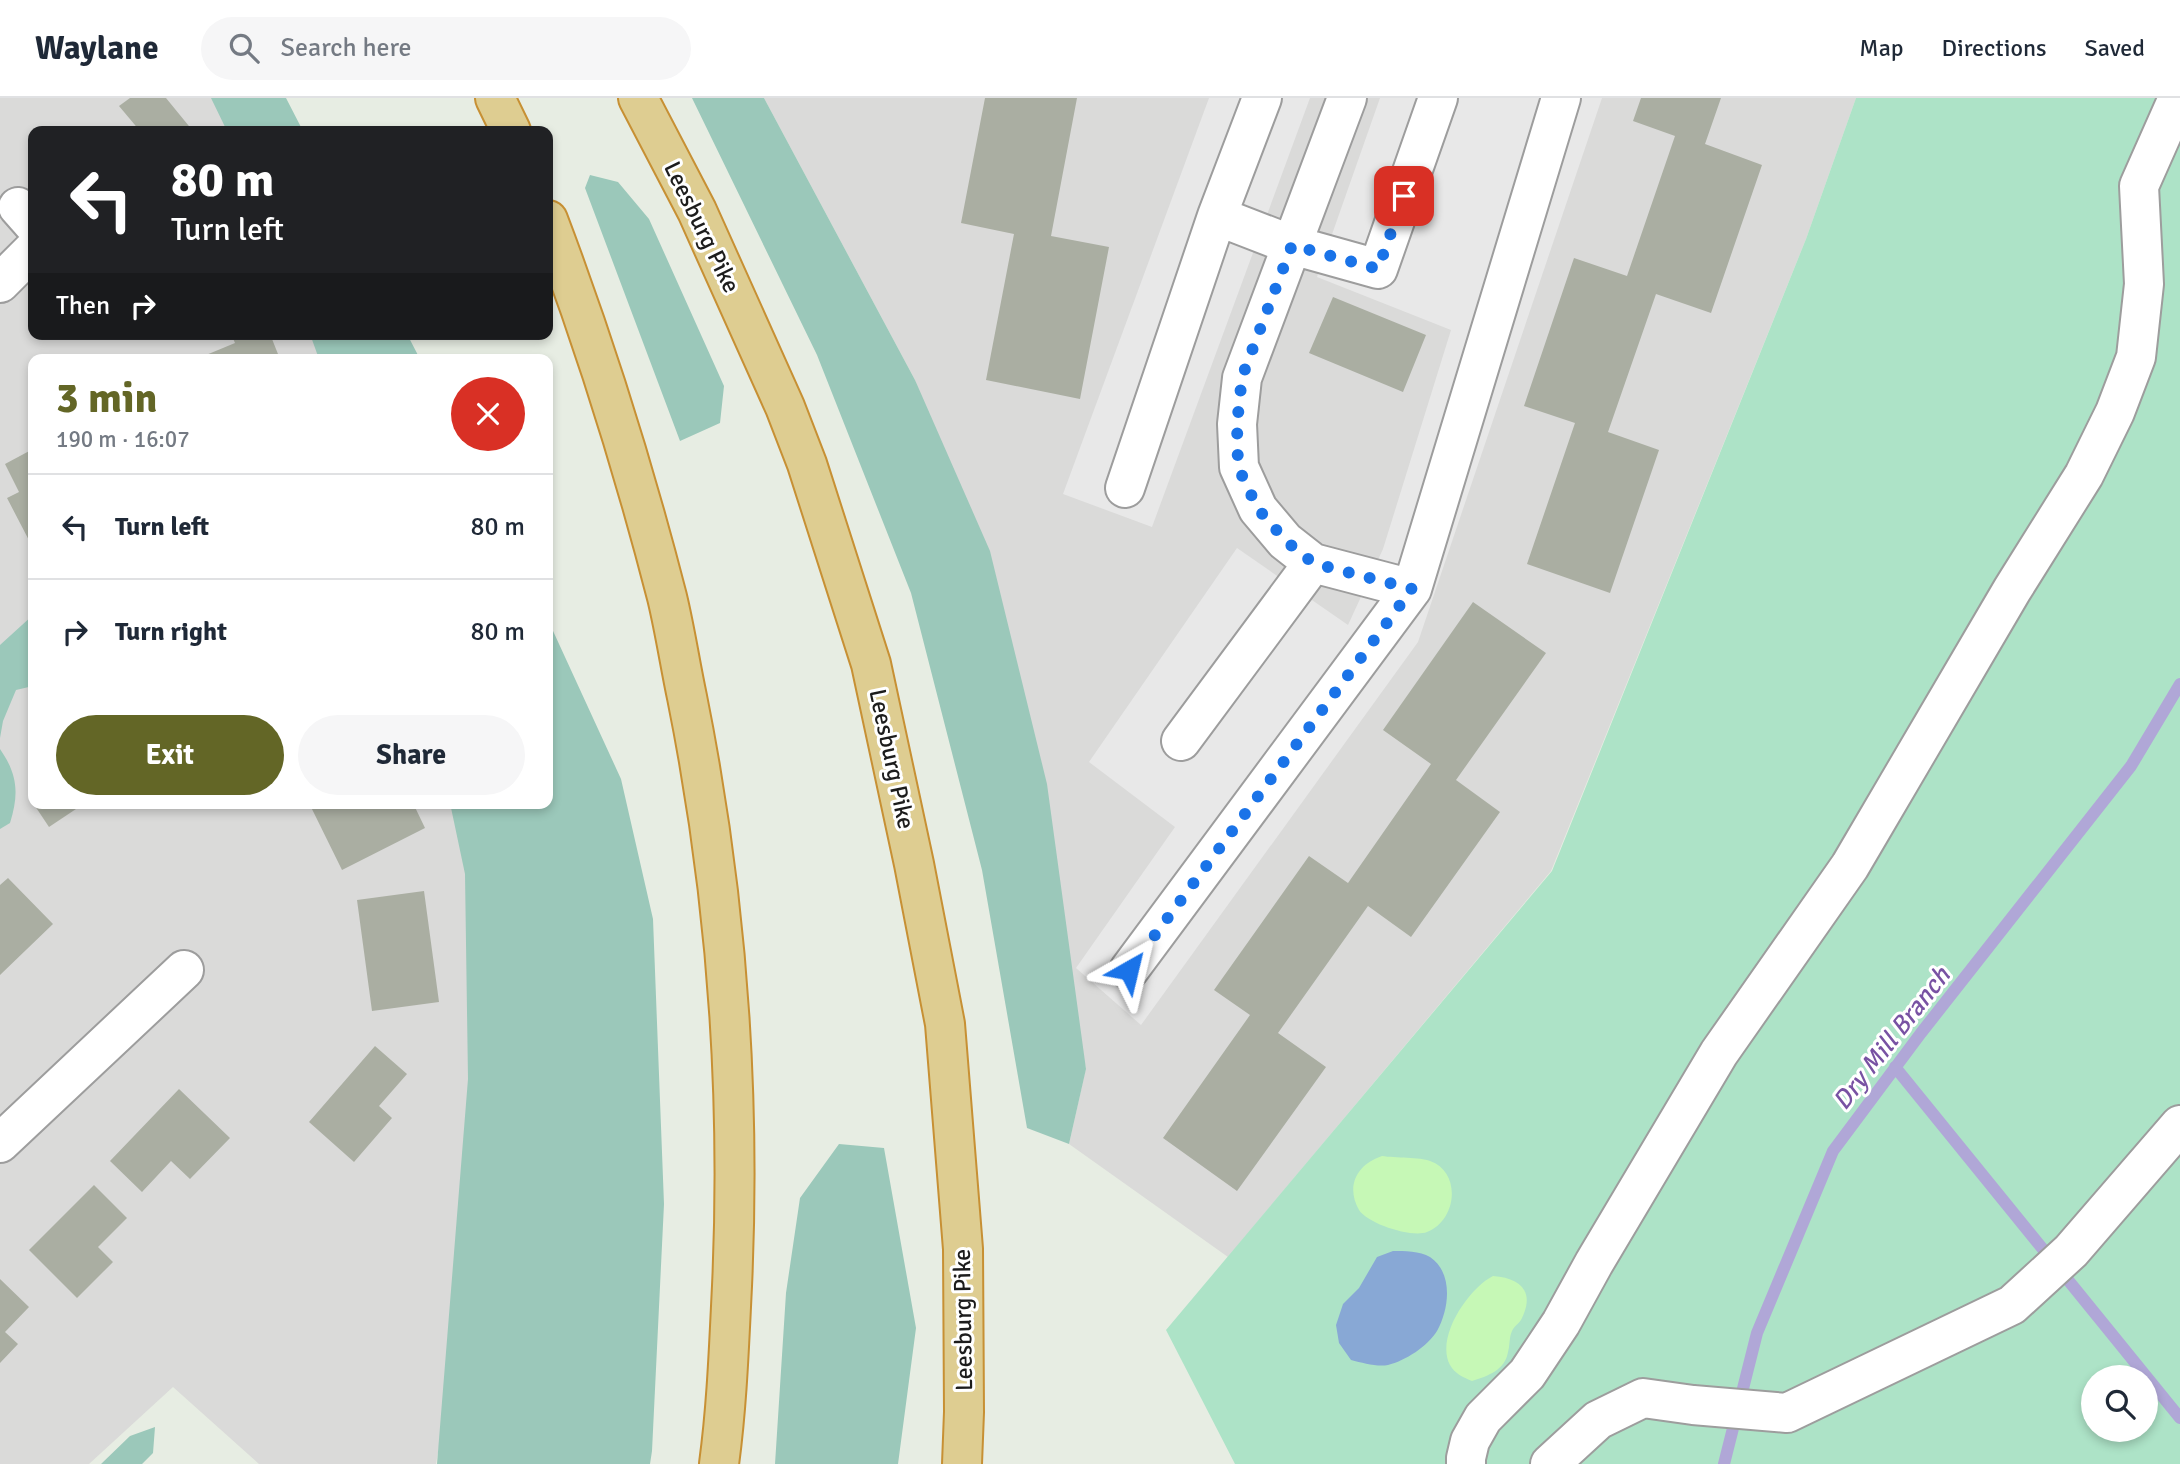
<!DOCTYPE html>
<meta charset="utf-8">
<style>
:root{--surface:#fff;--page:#f6f6f7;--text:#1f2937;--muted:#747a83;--line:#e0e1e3;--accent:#636626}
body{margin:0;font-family:Signika,sans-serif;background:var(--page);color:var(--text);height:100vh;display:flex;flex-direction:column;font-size:26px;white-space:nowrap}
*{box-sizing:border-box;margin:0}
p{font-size:23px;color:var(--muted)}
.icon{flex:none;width:38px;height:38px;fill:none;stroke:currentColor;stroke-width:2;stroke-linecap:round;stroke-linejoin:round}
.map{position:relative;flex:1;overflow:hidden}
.side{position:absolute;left:28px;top:256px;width:525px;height:455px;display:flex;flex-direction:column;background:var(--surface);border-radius:14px;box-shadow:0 4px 10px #0003}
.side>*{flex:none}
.banner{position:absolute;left:28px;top:28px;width:525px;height:214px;border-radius:14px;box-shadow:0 4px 10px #0003;background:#202124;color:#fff;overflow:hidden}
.fabs{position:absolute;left:2081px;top:1267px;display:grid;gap:14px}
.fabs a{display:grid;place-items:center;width:77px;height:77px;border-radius:50%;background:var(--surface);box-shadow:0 4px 10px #0003;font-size:35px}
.pin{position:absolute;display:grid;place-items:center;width:60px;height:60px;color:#fff;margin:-30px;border-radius:14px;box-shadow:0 4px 10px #0006}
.me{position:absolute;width:77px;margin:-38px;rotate:37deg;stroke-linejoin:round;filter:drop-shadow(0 0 5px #0008)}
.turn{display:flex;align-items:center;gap:24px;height:147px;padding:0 28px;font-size:32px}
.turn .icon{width:91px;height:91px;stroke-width:2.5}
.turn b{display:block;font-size:49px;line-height:60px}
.then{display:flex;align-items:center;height:66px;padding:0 28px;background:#0003;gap:14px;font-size:26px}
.round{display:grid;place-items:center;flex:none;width:74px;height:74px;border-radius:37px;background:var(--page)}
.head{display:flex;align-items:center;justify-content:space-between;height:119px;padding:0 28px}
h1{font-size:42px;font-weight:700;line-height:52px;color:var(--accent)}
.action{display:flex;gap:14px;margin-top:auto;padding:14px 28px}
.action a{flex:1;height:80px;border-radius:42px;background:var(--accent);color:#fff;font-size:28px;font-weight:700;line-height:80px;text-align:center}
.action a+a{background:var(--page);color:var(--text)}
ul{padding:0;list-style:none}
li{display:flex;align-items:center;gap:21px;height:105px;padding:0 28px;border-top:2px solid var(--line)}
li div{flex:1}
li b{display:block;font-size:26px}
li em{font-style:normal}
header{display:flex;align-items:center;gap:42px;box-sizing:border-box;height:98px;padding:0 35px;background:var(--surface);border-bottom:2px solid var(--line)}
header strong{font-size:33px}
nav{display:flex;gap:38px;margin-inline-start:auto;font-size:24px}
.search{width:490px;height:63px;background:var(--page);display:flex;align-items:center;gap:18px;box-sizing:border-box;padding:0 24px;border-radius:38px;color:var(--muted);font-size:26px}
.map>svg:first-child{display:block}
</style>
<header>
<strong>Waylane</strong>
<div class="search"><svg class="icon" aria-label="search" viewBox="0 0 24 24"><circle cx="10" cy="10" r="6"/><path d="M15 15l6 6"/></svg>Search here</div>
<nav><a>Map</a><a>Directions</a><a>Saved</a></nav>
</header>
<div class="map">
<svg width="2180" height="1366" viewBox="0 0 2180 1366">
<rect width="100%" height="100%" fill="#e7ede3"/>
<path fill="#dadad9" d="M0,0H282L301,33H33V236H396L403,261H33V705H492L507,945L436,1366H259L173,1289L89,1366H0Z
M764,0H1856L1806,141L1551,773L1228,1159L1069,1046L1086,970L915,282Z"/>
<path fill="#ade3c7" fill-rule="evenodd" d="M1856,0H2180V1366H1235L1166,1232L1552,773L1806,141ZM2093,1279H2146V1332H2093Z"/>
<path fill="#9bc8ba" d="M211,0H286L303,33H227Z
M692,0H764L915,282L990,453L1047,686L1086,971L1069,1046L1027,1030L982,772L911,495L817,257Z
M590,77L618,84L649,121L724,288L720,325L680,343L585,90Z
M310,236H407L420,261H319Z
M33,517V588L16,592L3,623L0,640V547Z
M548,522L621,681L653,821L664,1106L652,1353L650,1366H437L468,981L465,776L450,705H548Z
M0,651C18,677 19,696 10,725L0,731Z
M839,1046L884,1050L916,1230L898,1366H775L786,1195L800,1100Z
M155,1329L153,1355L142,1366H101L130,1338Z"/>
<path fill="#c6f8b6" d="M1382,1058C1395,1060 1420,1059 1430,1063C1462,1074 1457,1123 1427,1134C1412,1140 1368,1126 1359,1112C1345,1087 1358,1066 1382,1058Z
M1493,1178C1520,1180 1535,1193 1522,1220C1520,1225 1514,1228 1512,1233C1509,1239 1510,1248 1508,1254C1505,1272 1488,1278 1472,1283C1464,1280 1454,1275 1450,1267C1435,1239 1469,1190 1493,1178Z"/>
<path fill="#88a8d5" d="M1393,1153C1404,1153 1420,1153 1430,1159C1454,1175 1449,1212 1437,1233C1428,1248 1405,1263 1388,1267C1377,1269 1363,1265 1351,1262L1339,1245L1336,1227L1343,1206L1359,1190L1377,1159Z"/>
<path fill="#e8e8e8" d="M1209,0H1310L1152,429L1063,396Z
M1380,0H1602L1418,544L1141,927L1076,870L1175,729L1089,664L1237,450L1348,527L1383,451L1451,232L1317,179Z"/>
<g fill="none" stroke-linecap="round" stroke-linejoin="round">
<path stroke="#b0a7d7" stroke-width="12" d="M1895,969L2180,1320
M1724,1366L1757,1235L1833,1053L1921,935L2131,668L2180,586"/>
</g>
<path fill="#aaaea2" d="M130,0H166L193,33H140L119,8Z
M985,0H1077L1051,138L1109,149L1080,301L986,282L1014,136L961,125Z
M1641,0H1721L1705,46L1762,67L1711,215L1656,196L1608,334L1659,352L1610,495L1527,466L1575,325L1524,308L1574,160L1627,178L1675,38L1633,23Z
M1333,199L1426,237L1403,294L1309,255Z
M231,236H270L280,261H208L206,257L235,245Z
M33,351V450L7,400L19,394L5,366Z
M1473,504L1546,555L1456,682L1500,714L1411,839L1368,808L1278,935L1326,969L1237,1093L1163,1040L1250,917L1214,892L1309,758L1348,785L1431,666L1383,632Z
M33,705H85L49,729Z
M309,705H413L425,730L342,772Z
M8,780L53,826L0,877V787Z
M424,793L439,904L372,913L357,802Z
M375,948L407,976L379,1008L392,1020L354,1064L309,1024Z
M179,991L230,1040L190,1081L171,1063L142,1094L110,1063Z
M94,1087L127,1120L98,1149L113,1164L77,1200L29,1152Z
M0,1181L29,1209L5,1234L18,1246L0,1265Z"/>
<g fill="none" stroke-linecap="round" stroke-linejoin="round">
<g stroke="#9d9d9d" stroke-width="42">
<path id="minor" d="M1347,0L1242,280L1237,326L1239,369L1258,411L1285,443L1313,465L1412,491L1561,0
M18,109L33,126
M1217,118L1262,0
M0,185L33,152
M1125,390L1217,118L1292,147L1378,171L1438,0
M1181,643L1313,465
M1129,872L1412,491
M0,1045L184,872
M1466,1366V1360L1470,1343L1483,1320L1527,1276L1561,1225L1594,1165L1719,955L1850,768L2012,492L2084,377L2115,314L2136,259L2144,186L2139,88L2178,0
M1550,1366L1598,1322L1643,1300L1693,1307L1787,1315L2012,1207L2071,1153L2180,1027"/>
</g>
<g stroke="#c79034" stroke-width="42">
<path id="highway" d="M495,0L511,33
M638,0L697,113L785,309L807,366L871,566L914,766L945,926L963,1151L964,1314L962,1366
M548,122C595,246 634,371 667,499C675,532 680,566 687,599C726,793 741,991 732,1188C729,1248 727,1307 719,1366"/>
</g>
<use href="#minor" stroke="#fff" stroke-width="38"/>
<use href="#highway" stroke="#decd91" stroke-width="38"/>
</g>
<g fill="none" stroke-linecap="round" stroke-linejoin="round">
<path stroke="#1a73e8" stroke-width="12" stroke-dasharray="0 21.6" d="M1129,872L1412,491L1313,465L1286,443L1258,411L1238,369L1237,326L1242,279L1292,147L1378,171L1404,98"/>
</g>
<g text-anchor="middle" stroke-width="6" stroke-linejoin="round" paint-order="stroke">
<g font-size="24" fill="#1c1c1c" stroke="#fff">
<text transform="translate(702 129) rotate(64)" y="8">Leesburg Pike</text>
<text transform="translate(892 661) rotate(78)" y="8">Leesburg Pike</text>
<text transform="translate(963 1222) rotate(-91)" y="8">Leesburg Pike</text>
</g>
<g font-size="26" font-style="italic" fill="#7852a3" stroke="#fff">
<text transform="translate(1891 940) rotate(-52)" y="9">Dry Mill Branch</text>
</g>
</g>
</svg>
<div class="fabs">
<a><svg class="icon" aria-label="search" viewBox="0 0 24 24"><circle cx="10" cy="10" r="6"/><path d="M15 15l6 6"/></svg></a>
</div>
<div class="pin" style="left:1404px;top:98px;background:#d93025"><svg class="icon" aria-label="arrive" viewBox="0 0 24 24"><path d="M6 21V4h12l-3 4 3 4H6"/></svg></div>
<svg class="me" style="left:1129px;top:872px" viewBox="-20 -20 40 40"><path d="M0-17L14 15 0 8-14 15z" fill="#1a73e8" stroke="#fff" stroke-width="4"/></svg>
<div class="banner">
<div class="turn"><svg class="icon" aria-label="left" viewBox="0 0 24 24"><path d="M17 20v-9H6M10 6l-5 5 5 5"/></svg><div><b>80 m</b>Turn left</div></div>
<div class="then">Then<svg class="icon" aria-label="right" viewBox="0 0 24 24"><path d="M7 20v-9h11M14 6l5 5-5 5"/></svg></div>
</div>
<section class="side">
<div class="head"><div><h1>3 min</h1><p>190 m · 16:07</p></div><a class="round" style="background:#d93025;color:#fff"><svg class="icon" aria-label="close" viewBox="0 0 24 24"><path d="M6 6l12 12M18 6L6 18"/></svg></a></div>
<ul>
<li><svg class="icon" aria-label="left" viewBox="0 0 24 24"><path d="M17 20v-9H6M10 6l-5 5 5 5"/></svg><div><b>Turn left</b></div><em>80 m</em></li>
<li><svg class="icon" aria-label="right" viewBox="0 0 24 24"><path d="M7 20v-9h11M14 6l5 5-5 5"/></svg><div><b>Turn right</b></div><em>80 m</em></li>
</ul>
<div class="action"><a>Exit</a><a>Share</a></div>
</section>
</div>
